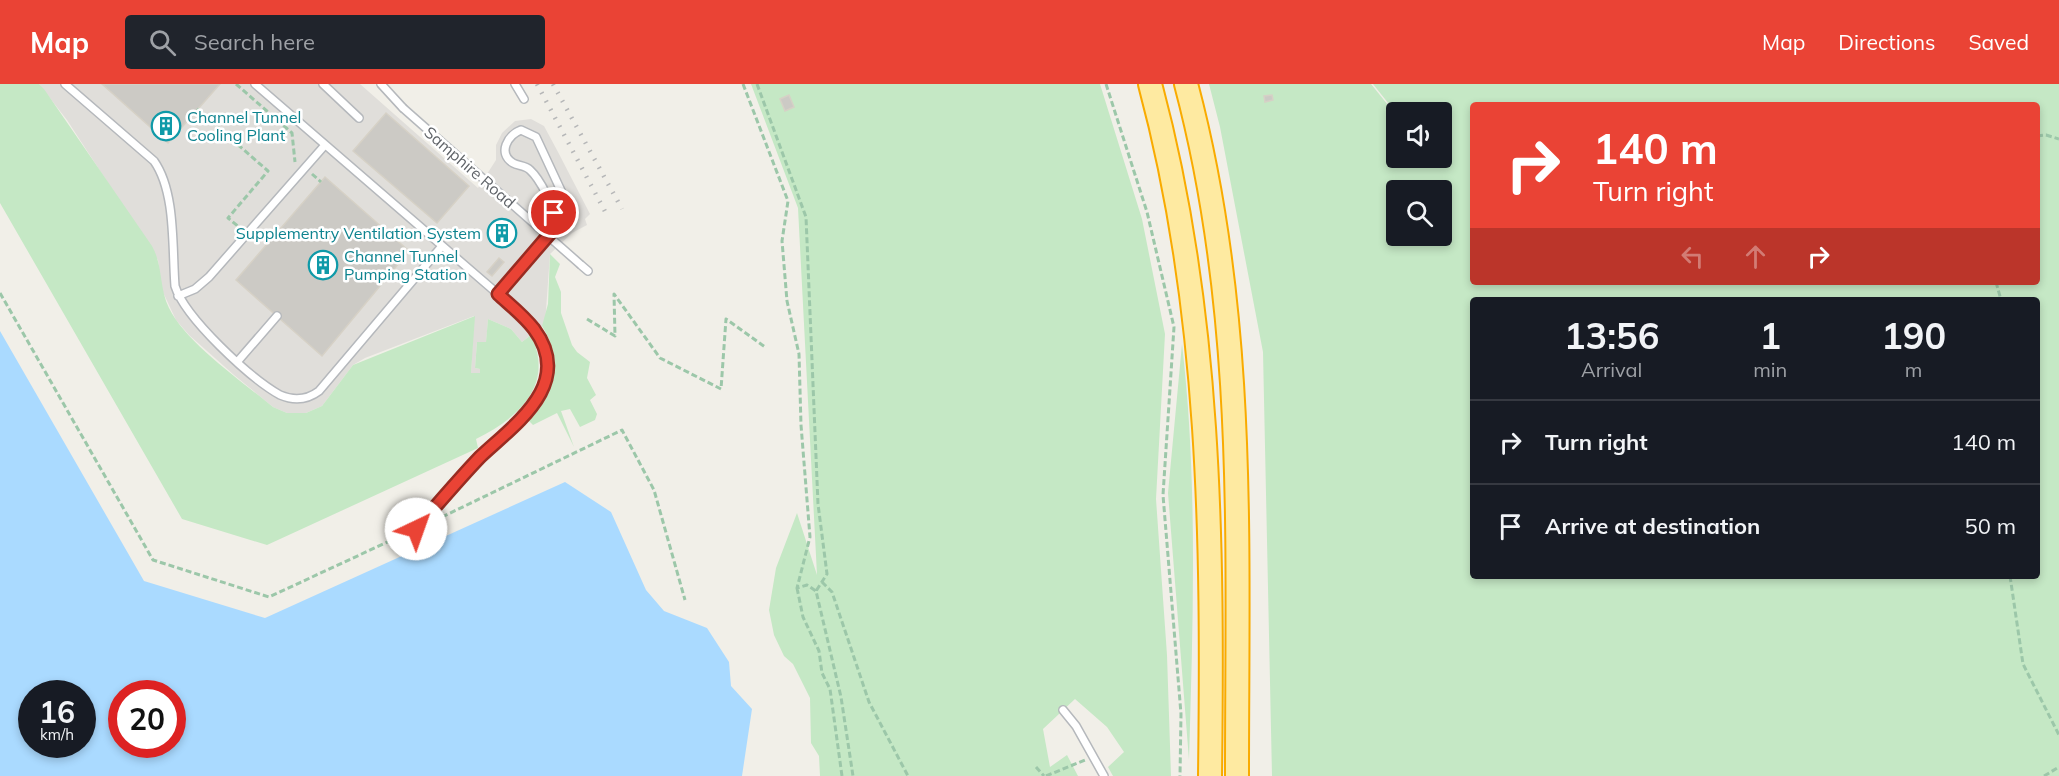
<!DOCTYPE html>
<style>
:root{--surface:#171b24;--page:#20242c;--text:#f1f3f6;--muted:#9ea1a6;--line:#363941;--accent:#ea4335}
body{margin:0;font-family:Mulish,sans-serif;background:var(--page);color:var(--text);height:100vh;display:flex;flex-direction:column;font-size:22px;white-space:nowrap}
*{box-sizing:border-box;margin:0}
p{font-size:20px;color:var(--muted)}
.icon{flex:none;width:33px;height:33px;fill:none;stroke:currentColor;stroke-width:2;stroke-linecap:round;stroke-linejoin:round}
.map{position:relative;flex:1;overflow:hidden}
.side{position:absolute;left:1470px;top:213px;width:570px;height:282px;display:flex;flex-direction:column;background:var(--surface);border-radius:6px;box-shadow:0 3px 9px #0003}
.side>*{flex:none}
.hud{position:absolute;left:1470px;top:18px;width:570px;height:183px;border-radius:6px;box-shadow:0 3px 9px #0003;background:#ea4335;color:#fff;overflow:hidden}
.buttons{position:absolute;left:1386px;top:18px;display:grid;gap:12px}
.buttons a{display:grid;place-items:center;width:66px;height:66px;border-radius:6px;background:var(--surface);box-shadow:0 3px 9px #0003;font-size:30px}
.speed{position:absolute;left:18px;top:596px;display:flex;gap:12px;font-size:30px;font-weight:700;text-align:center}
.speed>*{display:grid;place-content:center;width:78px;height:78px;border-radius:50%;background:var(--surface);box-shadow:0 3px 9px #0003;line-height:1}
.speed small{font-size:15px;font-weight:400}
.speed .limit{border:9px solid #d22;background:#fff;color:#111}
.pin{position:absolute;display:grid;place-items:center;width:51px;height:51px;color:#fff;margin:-26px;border:3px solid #fff;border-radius:50%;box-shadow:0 2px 6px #0007}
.me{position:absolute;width:66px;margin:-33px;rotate:42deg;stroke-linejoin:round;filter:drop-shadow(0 0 4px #0008)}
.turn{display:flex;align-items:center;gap:21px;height:126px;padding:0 24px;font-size:27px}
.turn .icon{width:78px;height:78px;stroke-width:2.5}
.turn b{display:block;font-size:42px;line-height:51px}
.lanes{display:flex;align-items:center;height:57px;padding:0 24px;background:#0003;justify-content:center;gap:30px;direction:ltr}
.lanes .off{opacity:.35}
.eta{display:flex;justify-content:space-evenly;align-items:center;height:102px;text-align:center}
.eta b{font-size:36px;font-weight:700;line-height:42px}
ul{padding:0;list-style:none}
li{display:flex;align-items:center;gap:18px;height:84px;padding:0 24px;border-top:2px solid var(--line)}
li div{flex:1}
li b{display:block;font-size:22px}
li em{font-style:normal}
header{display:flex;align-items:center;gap:36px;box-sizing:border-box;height:84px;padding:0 30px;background:var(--accent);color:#fff}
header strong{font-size:28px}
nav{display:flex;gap:33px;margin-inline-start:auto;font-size:21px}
.search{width:420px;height:54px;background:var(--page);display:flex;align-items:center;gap:15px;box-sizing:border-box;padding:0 21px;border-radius:6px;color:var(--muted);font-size:22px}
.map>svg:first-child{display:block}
</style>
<header>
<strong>Map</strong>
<div class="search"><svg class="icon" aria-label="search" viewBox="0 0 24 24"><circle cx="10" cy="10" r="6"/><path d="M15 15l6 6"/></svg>Search here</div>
<nav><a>Map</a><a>Directions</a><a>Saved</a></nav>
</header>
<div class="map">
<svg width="2059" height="692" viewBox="0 0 2059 692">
<rect width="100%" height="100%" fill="#f1efe8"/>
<path fill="#e0deda" d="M39,0H360L478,104L496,76V61L502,49L515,37L531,35L544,42L558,68L590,130L585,135L587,141L572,149L550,170L545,240L522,258L511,245L488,235L486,259L477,258L475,284L480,285V289H471L474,232L365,274L353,281L322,322L306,329H287L273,323L234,291L189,251L176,236L161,204L158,176L67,36Z"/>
<path fill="#c5e8c5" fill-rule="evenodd" d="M0,0H39L44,5L152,162C163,181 159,204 169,224C185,258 244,299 273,323L287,329H306L322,322L353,281L475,232L471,289H480V285L475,284L477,258H486L488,235L511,245L522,258L531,251C555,302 518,334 476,355L478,364L267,461L182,435L0,119Z
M751,0H1100L1142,135L1165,250L1156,415L1167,571L1171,692H1113L1108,683L1124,668L1107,643L1075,615L1043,645L1050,683L1067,671L1078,692H820L819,672L811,659L810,614L793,580L784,572L774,551L769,526L776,484L797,429L817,491L798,124Z
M1209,0H1371L1396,31V74H1442V28L1396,29L1373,0H2059V692H1272L1263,268L1220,43ZM1473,21H2037V198H1473ZM1396,106H1442V152H1396ZM1473,216H2037V492H1473Z
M550,170L560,180L555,193L561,208V229L572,261L577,268L590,278L587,294L596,311L590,316L597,330L595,336L580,343L570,325L561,327L574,363L557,329L533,341L529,337C556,309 563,276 542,242L548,220Z
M1182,260C1198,398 1193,538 1189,676L1168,409Z"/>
<path fill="#aadaff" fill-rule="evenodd" d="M0,247L144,497L265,534L565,398L611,428L646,506L664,527L707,544L729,578L731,602L752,625L742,692H0ZM32,609H82V660H32ZM122,609H172V660H122Z"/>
<path fill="#cccac5" stroke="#d6d1c6" stroke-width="1.5" d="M102,0H220L168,59Z
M789,11L794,23L785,27L780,15Z
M1272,11L1273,16L1265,18L1264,12Z
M386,29L469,102L437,139L353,67Z
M325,93L409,167L322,272L236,196Z
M502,136L516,148L503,163L489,150Z
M499,174L504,178L492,192L487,188Z"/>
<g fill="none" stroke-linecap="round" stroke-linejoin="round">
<g stroke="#b5b8bc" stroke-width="10">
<path id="service" d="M65,0L154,77C176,108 172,164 175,202C185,234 250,294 280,311C294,317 307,316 319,307L442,162
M255,0L498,210
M323,0L359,34
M381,0L403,24
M515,0L524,15
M581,181L588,187
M178,212L195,205L209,193L325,61
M238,277L277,232
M416,445C437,421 457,395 480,373C515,340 575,300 534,245C524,232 510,221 498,210L553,146L556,136C553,122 541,96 530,86C525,81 518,82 513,79C497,69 508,51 521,46L536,53L570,126
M1063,626L1076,642L1104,692"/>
</g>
<g stroke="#f9ab00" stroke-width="26">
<path id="trunk" d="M1150,0C1211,226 1213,460 1210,692
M1186,0C1247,229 1237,457 1237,692"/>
</g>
<path stroke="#9cc7a9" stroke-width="3" stroke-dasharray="6 3" stroke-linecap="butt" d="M236,0L292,49L295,78
M743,0L788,117L782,157L787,217L799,270L801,341L810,453L797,504L807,501L816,507L841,613L853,692
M757,0L806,133L818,420L827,490L816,507
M1106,0L1147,128L1174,243L1163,411L1181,630L1180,692
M197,25L268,87L228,134L239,143
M2037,52L2046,51L2059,55
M312,90L321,98
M2037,104H2038
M1996,198L2001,216
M0,209L153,476L269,513L409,448
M587,235L615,252L614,210L660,274L721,305L726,235L765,263
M442,433L622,346L654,406L685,516
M2010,492L2023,580L2059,651
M822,498L832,508L869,618L908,692
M797,504L803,533L819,567L822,589L830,605L842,692
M1036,683L1044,692
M1046,692L1085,676
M2044,692L2059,683"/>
<use href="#service" stroke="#fff" stroke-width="7"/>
<use href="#trunk" stroke="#feeaa1" stroke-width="22"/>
<path stroke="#b6b7b8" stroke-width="4.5" stroke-dasharray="1.5 8" stroke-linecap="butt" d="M537,0L608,133
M553,0L622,125"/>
<g stroke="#b5b8bc" stroke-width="10" stroke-linecap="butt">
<path id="service-bridge" d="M403,24L581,181"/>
</g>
<use href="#service-bridge" stroke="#fff" stroke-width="7"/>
</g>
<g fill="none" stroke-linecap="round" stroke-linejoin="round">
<g stroke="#982c22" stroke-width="15">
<path id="route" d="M416,445C437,421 458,396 480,373C515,340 575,300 534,245C524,232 510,221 498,210L553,146L556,136L554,129"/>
</g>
<use href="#route" stroke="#ea4335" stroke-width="10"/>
</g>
<defs>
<g id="building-ring" transform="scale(1.5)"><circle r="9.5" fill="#fff" stroke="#0f9aa8" stroke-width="1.5"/><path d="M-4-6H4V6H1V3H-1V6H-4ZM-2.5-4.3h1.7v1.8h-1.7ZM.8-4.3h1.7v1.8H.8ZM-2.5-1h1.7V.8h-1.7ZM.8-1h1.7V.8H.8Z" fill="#0f9aa8"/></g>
</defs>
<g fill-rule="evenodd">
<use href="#building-ring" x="166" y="42"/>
<use href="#building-ring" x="502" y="149"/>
<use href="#building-ring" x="323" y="181"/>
</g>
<g text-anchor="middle" stroke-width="5" stroke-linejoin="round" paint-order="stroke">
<g font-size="16" fill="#0d838f" stroke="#fff" text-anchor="start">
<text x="187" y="39">Channel Tunnel<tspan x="187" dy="18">Cooling Plant</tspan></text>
<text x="481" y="155" text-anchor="end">Supplementry Ventilation System</text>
<text x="344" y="178">Channel Tunnel<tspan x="344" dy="18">Pumping Station</tspan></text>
</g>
<g font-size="16" fill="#5f6368" stroke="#fff">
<text transform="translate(470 83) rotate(41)" y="6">Samphire Road</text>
</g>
</g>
</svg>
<div class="buttons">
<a><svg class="icon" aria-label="sound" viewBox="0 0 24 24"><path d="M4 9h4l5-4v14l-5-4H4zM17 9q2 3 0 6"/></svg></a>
<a><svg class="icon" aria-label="search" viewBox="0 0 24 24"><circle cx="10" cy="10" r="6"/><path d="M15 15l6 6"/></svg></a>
</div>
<div class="speed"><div>16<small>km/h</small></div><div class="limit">20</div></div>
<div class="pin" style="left:554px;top:129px;background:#d93025"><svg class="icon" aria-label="arrive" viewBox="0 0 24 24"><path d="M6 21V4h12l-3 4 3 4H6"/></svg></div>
<svg class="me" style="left:416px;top:445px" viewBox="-20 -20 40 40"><circle r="19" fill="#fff"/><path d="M0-13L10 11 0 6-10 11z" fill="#ea4335"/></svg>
<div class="hud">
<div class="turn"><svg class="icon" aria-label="right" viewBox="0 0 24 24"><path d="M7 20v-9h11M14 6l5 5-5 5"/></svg><div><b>140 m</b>Turn right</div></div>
<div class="lanes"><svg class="icon off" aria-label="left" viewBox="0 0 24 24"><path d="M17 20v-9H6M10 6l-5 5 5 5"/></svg><svg class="icon off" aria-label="ahead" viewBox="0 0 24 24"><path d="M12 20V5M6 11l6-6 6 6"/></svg><svg class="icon" aria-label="right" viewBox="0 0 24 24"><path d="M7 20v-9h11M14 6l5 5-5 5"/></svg></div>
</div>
<section class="side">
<div class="eta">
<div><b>13:56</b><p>Arrival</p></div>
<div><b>1</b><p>min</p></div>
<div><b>190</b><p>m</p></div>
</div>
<ul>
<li><svg class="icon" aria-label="right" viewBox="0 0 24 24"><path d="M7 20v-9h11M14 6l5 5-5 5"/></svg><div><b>Turn right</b></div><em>140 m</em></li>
<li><svg class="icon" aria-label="arrive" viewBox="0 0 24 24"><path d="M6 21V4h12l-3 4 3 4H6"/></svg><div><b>Arrive at destination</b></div><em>50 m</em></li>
</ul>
</section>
</div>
